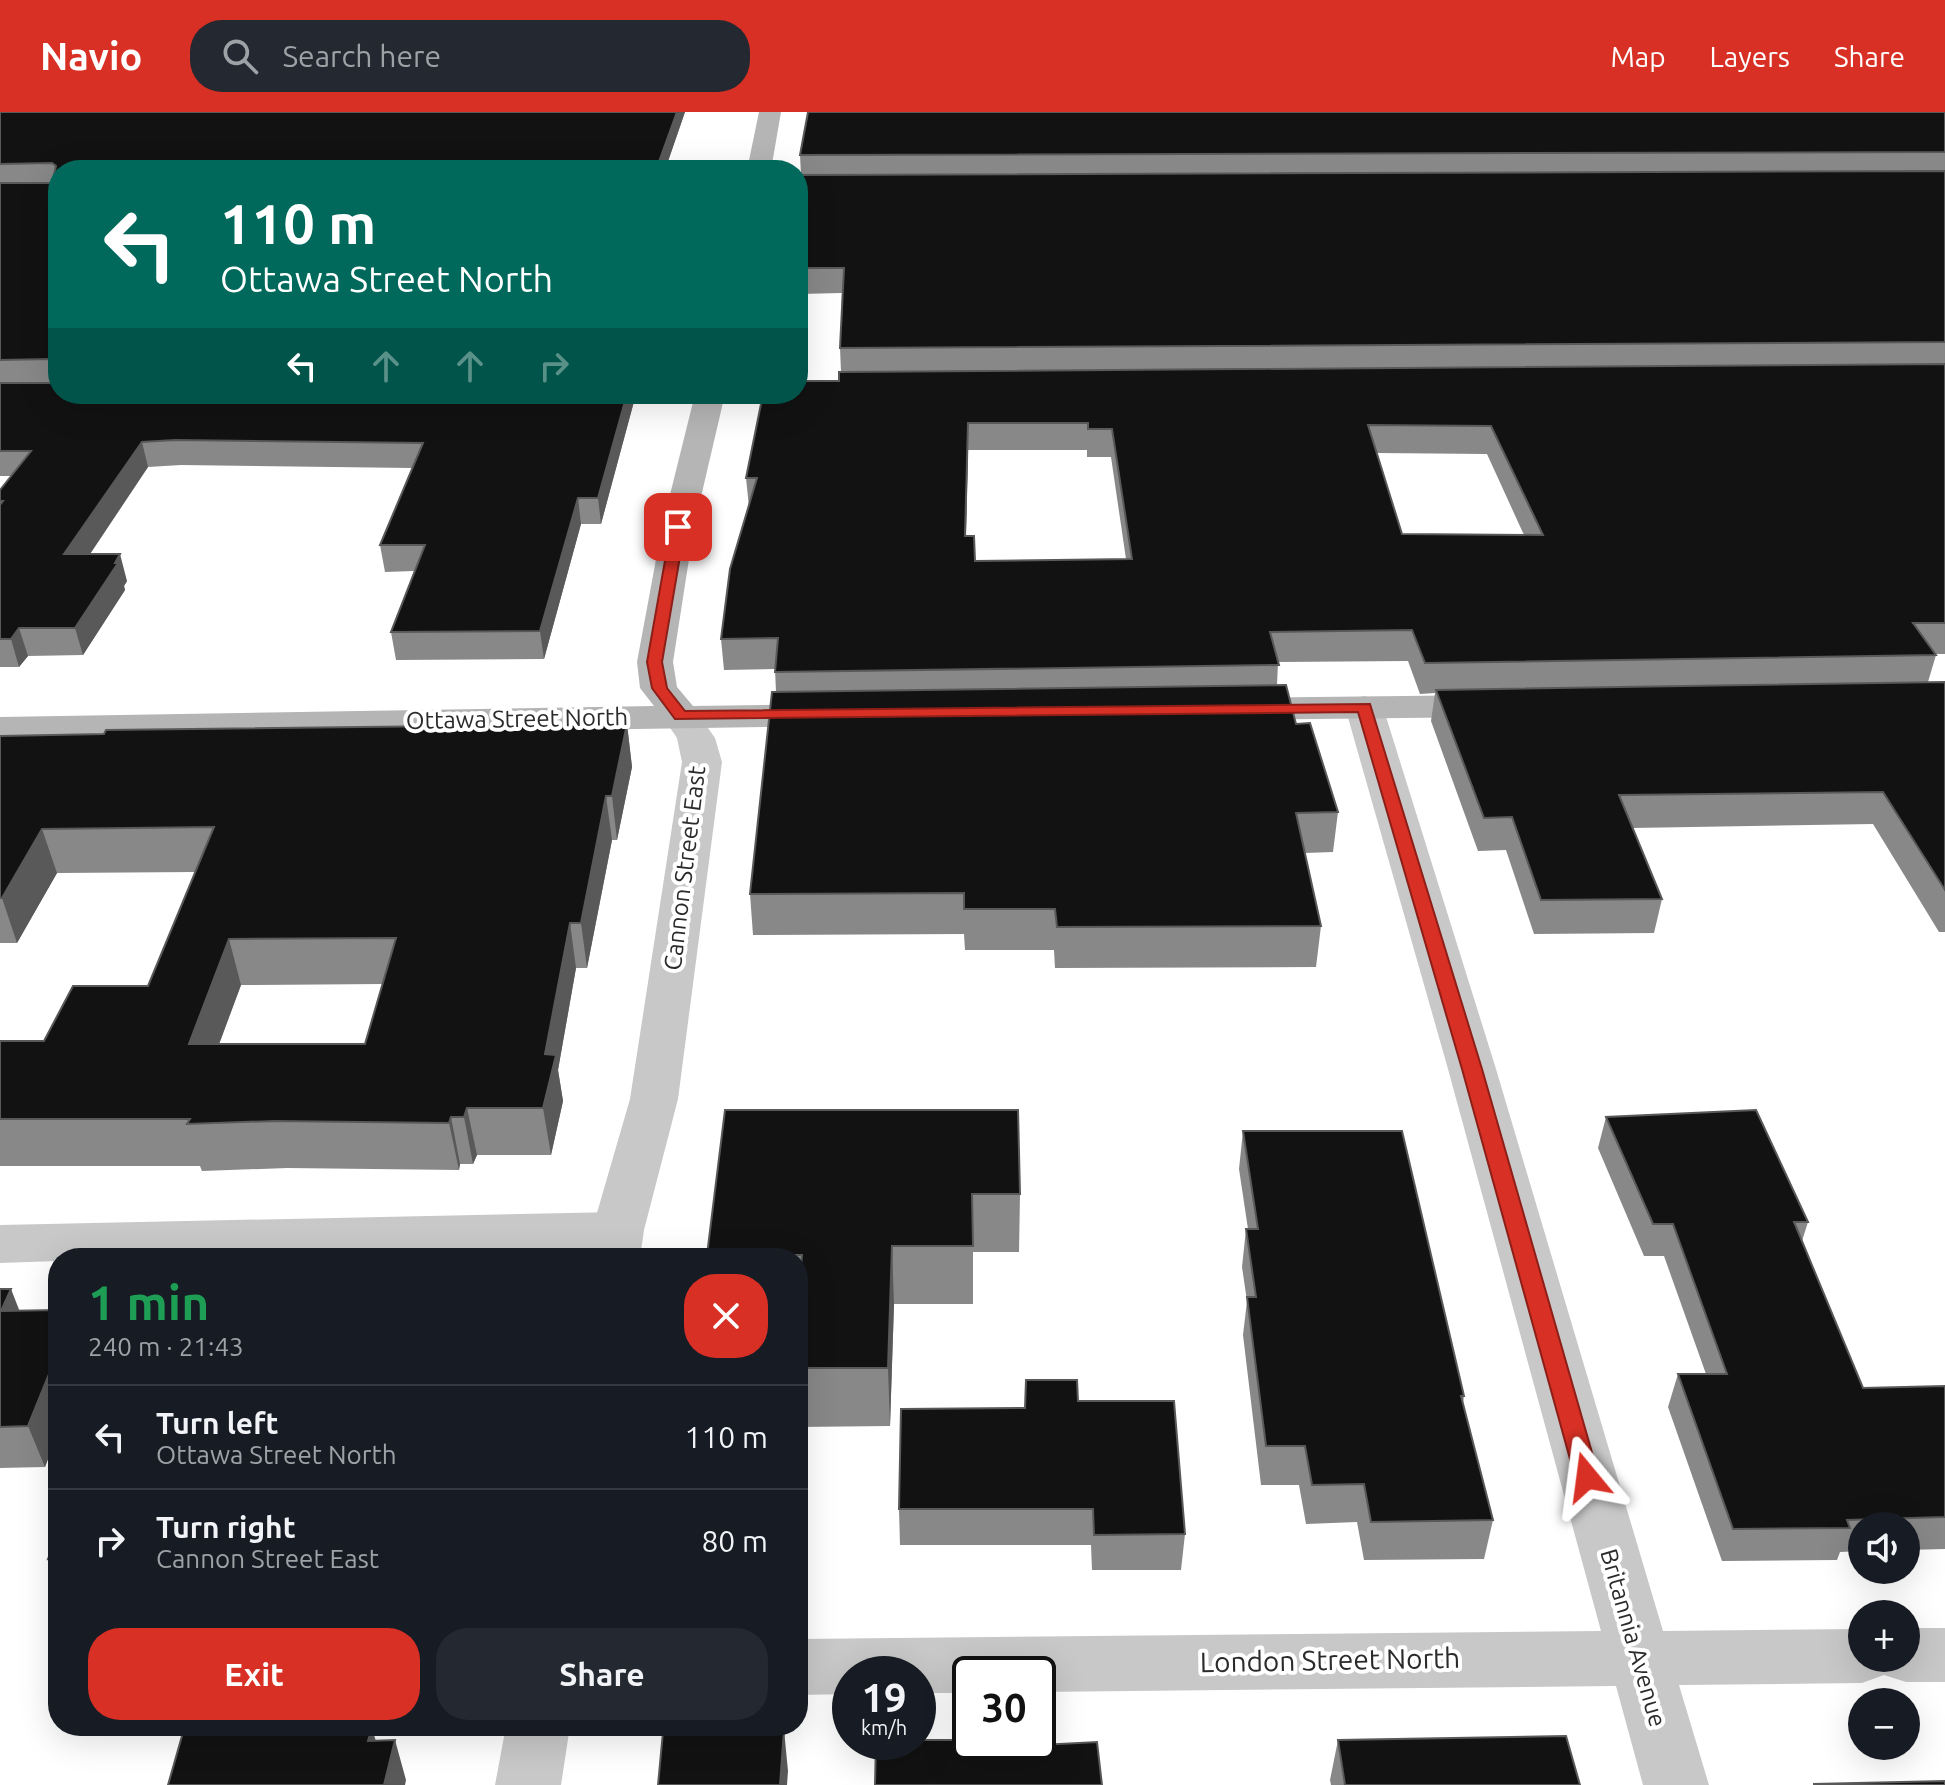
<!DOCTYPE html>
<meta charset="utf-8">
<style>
:root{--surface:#171b24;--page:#242831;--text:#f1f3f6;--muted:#9ea1a6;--line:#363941;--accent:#d93025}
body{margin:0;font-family:Ubuntu,sans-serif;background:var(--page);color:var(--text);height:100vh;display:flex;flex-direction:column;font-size:30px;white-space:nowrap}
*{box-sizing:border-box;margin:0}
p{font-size:26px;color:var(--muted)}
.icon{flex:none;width:44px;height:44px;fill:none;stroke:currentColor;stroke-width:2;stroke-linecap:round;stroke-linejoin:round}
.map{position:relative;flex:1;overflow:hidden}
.sheet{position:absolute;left:48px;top:1136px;width:760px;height:488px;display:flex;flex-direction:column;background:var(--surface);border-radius:32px;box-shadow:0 8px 32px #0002}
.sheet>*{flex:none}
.banner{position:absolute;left:48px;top:48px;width:760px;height:244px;border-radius:32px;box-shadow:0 8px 32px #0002;background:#00695c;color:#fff;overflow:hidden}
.controls{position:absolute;left:1848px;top:1400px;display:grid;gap:16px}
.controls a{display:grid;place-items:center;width:72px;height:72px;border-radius:50%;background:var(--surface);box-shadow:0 8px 32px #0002;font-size:40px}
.speed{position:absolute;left:832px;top:1544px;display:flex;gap:16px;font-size:40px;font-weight:700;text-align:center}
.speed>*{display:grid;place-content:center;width:104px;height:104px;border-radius:50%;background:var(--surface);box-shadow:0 8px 32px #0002;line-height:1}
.speed small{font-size:20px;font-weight:400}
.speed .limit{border:4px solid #111;border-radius:12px;background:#fff;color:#111}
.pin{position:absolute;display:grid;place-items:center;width:68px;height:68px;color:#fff;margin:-34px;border-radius:16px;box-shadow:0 4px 12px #0006}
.me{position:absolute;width:88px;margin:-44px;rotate:344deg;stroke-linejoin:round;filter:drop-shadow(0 0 6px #0008)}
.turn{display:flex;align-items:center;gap:28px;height:168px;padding:0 40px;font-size:36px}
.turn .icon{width:104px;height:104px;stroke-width:2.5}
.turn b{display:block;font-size:56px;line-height:68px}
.lanes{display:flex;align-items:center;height:76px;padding:0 40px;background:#0003;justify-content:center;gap:40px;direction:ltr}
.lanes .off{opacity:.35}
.round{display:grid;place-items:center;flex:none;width:84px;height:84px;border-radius:32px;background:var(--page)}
.head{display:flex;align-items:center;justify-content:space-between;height:136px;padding:0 40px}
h1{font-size:48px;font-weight:700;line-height:60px;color:#1e9e55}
.action{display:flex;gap:16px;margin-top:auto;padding:16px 40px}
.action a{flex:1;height:92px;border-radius:32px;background:var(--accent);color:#fff;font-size:32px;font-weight:700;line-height:92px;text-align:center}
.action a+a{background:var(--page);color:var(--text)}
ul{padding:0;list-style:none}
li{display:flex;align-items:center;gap:24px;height:104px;padding:0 40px;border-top:2px solid var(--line)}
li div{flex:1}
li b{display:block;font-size:30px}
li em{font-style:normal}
header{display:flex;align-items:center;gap:48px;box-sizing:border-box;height:112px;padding:0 40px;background:var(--accent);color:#fff}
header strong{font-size:38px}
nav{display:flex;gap:44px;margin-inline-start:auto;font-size:28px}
.search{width:560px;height:72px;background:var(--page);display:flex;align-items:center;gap:20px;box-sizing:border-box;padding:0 28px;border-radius:32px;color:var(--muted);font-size:30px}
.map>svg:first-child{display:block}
</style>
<header>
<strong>Navio</strong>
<div class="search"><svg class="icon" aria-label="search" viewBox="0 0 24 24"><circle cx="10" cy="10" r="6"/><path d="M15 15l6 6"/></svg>Search here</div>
<nav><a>Map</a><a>Layers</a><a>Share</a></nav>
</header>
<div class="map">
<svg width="1945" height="1673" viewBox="0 0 1945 1673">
<rect width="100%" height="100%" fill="#fff"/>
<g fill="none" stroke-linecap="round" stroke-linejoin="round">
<path fill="#c8c8c8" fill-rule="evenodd" d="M1364,584L1377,587L1383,595L1496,957L1663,1519L1862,1517V1546H1906V1516H1945V1570H1906L1884,1563L1862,1571L1679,1573L1709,1673H1643L1616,1574L1038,1580V1562H970V1581H918V1562H850V1582L798,1583V1527L1601,1519L1448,957L1345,595L1351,587Z
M618,1100L636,1105L644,1118L636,1131L618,1136L204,1146H58V1149L0,1151V1113Z"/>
<path fill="#c8c8c8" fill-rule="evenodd" d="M681,593L694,596L715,626L722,650L678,987L644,1118L640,1146H588L592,1118L630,987L682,650L677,626L662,604L668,596Z
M506,1614H570L561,1673H495Z"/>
<path fill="#b5b5b5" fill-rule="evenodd" d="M759,0H781L771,58H747Z
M695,282H725L694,415L673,550L677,575L693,594L829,592L842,595L848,603L842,611L829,614L0,627V605L654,594L640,576L637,550L662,415Z
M1493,583L1506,586L1512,594L1506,602L1493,605L1234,608L1221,605L1215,597L1221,589L1234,586Z"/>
</g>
<path fill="#888" fill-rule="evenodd" d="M0,0H685L665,58H58V282H636L601,412H581L544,547L396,548L391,520L414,459L385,460L380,433L412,356L181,353L148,355L90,442L127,469L124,474L125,478L83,543L28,544L19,555H0V378L11,364H0Z
M1945,0V542H1935L1936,543L1928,570H1945V820H1939L1873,712L1632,716L1662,787L1654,821L1534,822L1506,738L1478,739L1431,609L1435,581L1420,582L1408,549L1278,550L1277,573L1338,700L1333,740L1305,741L1321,814L1316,855L1055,856L1054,838H965L964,822L753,823L750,782L776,580L775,557L724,558L721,527L749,395L746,366L839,269L841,260L840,236L842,181L799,182L798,151L804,109H798V63H801L800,43ZM968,338H1087V345H1111L1126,447L975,449L966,424ZM1377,341L1487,342L1524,423L1402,422Z
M627,612L632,655L617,728H612L587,856H576L558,958L563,989L551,1043H477L473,1052H460L459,1058L287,1056L202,1059L200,1054H0V929H44L148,874L195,760L57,761L17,831H0V624ZM383,872L365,932H219L241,873Z
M725,998L1020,1082L1019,1140H973V1192H894L890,1314L798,1315V1146H708Z
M1606,1005L1808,1110L1802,1129L1863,1276L1945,1274V1437L1906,1438V1414H1862V1439L1840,1440L1837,1448L1722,1449L1668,1295L1678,1262H1706L1664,1144H1644L1598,1036Z
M1243,1019L1464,1284L1463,1291L1493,1408L1484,1447L1364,1448L1357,1410L1306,1412L1299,1373H1261L1243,1223L1247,1189L1242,1155L1246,1117H1248L1239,1057Z
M0,1177L20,1199L58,1198V1321L45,1355L0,1356Z
M1078,1289L1185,1422L1181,1458H1092L1091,1433H900L899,1397L1025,1296Z
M58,1421V1468H57L48,1447Z
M1338,1628L1580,1673H1331L1330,1668Z"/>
<path fill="#595959" d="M677,0H685L665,58H656Z
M627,282H636L601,412L598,386Z
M968,311V338L965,454V424Z
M142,330L148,355L72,469L64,442Z
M578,386L581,412L544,547L540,519Z
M120,442L127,469L124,474L125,478L83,543L75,516Z
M19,516L28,544L19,555L11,527Z
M627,612L632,655L617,728L612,684Z
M606,684L612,728L587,856L581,811Z
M42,717L57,761L17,831L2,786Z
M570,811L576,856L558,958L563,989L551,1043L543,996L545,942Z
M229,827L241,873L202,978L189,932Z
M467,996L477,1043L473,1052L464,1005Z
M451,1005L460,1052L459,1058L449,1011Z
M892,1134L894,1192L890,1314L888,1256Z
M11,1177L27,1218L1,1199Z
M58,1240V1321L45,1355L28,1314Z
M355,1614H376L374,1623L384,1655Z
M784,1618L788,1659L787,1673H780Z
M395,1628L406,1668L405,1673H384Z"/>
<path fill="#121212" stroke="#595959" stroke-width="2" fill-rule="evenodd" d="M0,0H677L656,58H58V255H54L51,247L0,248V71H52L56,54L52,51L0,52Z
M808,0H1945V40L800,43Z
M1945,59V230L840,236L844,156H798L807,85H798V63Z
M1945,252V511H1913L1936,543L1425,551L1412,518L1270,520L1279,553L775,560L778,526L721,527L730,457L757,366H746L763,282H798V269H839V260ZM968,311H1088V317H1112L1132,447L975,449L974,424H965ZM1368,313L1491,314L1543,423L1402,422Z
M0,271H58V282H627L598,386H578L540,519L391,520L425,433H380L423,331L175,328L142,330L64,442H120L115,451H118L75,516H19L11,527H0V393L3,389H0V378L31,339H0Z
M1945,570V778L1883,680L1619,683L1662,787L1541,788L1512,705L1484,706L1436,578Z
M1286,573L1296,612L1310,611L1338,700L1296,701L1321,814L1057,815L1055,797H964V781L750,782L772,580Z
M627,612L612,684H606L581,811H570L545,942L556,943L543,996H467L464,1005H451L449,1011L274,1009L187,1012L190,1007H0V929H44L73,874H148L214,715L42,717L2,786H0V624L104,622L106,618ZM396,826L365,932H189L229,827Z
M725,998H1018L1020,1082H972L973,1134H892L888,1256H798V1192L802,1143H707Z
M1756,998L1808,1110H1794L1863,1276L1945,1274V1405L1847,1408L1850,1416L1733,1417L1678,1262H1727L1673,1112H1653L1606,1005Z
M1243,1019H1402L1464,1284H1461L1493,1408L1371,1410L1364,1372L1312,1373L1305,1334H1266L1247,1185H1256L1246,1117H1258Z
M0,1177H11L1,1199L58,1198V1240L28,1314L0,1315Z
M1026,1268H1077L1078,1289H1174L1185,1422L1094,1423L1093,1397H899L901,1297L1025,1296Z
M58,1421V1446L48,1447Z
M207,1614L372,1615L368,1629L395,1628L384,1673H168L184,1617H206Z
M784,1618L780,1673H658L663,1620Z
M1566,1624L1580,1673H1345L1338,1628Z
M918,1628H970V1630H983V1636L1097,1630L1102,1673H875L876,1630H918Z
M1945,1669V1673H1814V1672Z"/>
<path fill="#d93025" stroke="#8d1f18" stroke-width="2" d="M678,411L685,415L662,550L667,576L685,599L1370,592L1482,957L1599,1365L1596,1372L1587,1375L1579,1372L1575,1365L1462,957L1358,600L675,607L652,576L647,550L671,415Z"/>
<g text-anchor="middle" stroke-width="8" stroke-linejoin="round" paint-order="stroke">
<g font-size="24" fill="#2b2b2b" stroke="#fff">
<text transform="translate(517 607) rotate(-1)" y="8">Ottawa Street North</text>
<text transform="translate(685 756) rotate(-83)" y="8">Cannon Street East</text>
<text transform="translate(1633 1526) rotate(74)" y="8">Britannia Avenue</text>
</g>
<g font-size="28" fill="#2b2b2b" stroke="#fff">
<text transform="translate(1330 1548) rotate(-1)" y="10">London Street North</text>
</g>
</g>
</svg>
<div class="controls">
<a><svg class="icon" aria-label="sound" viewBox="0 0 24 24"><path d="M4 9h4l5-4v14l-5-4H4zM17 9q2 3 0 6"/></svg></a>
<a>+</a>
<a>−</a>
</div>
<div class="speed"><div>19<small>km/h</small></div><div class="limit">30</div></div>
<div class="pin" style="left:678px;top:415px;background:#d93025"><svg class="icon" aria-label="arrive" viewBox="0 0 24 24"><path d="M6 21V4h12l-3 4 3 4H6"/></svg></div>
<svg class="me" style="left:1587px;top:1365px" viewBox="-20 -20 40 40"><path d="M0-17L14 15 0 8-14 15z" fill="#d93025" stroke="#fff" stroke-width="4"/></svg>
<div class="banner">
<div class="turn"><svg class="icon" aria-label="left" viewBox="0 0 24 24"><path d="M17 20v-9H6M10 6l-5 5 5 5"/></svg><div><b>110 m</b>Ottawa Street North</div></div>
<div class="lanes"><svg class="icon" aria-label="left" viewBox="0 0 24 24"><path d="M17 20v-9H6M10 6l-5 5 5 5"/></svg><svg class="icon off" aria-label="ahead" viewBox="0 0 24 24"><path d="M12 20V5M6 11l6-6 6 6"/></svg><svg class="icon off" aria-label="ahead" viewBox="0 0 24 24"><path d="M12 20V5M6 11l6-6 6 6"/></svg><svg class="icon off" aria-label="right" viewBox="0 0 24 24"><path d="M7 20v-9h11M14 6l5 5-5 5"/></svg></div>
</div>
<section class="sheet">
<div class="head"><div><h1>1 min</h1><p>240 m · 21:43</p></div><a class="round" style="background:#d93025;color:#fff"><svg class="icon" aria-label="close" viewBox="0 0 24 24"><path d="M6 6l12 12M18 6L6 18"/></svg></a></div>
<ul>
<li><svg class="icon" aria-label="left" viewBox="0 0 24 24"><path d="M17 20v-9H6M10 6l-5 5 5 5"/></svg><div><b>Turn left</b><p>Ottawa Street North</p></div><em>110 m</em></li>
<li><svg class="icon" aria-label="right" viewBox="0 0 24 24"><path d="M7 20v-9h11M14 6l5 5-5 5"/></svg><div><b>Turn right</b><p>Cannon Street East</p></div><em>80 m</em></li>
</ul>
<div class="action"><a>Exit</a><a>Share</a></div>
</section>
</div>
